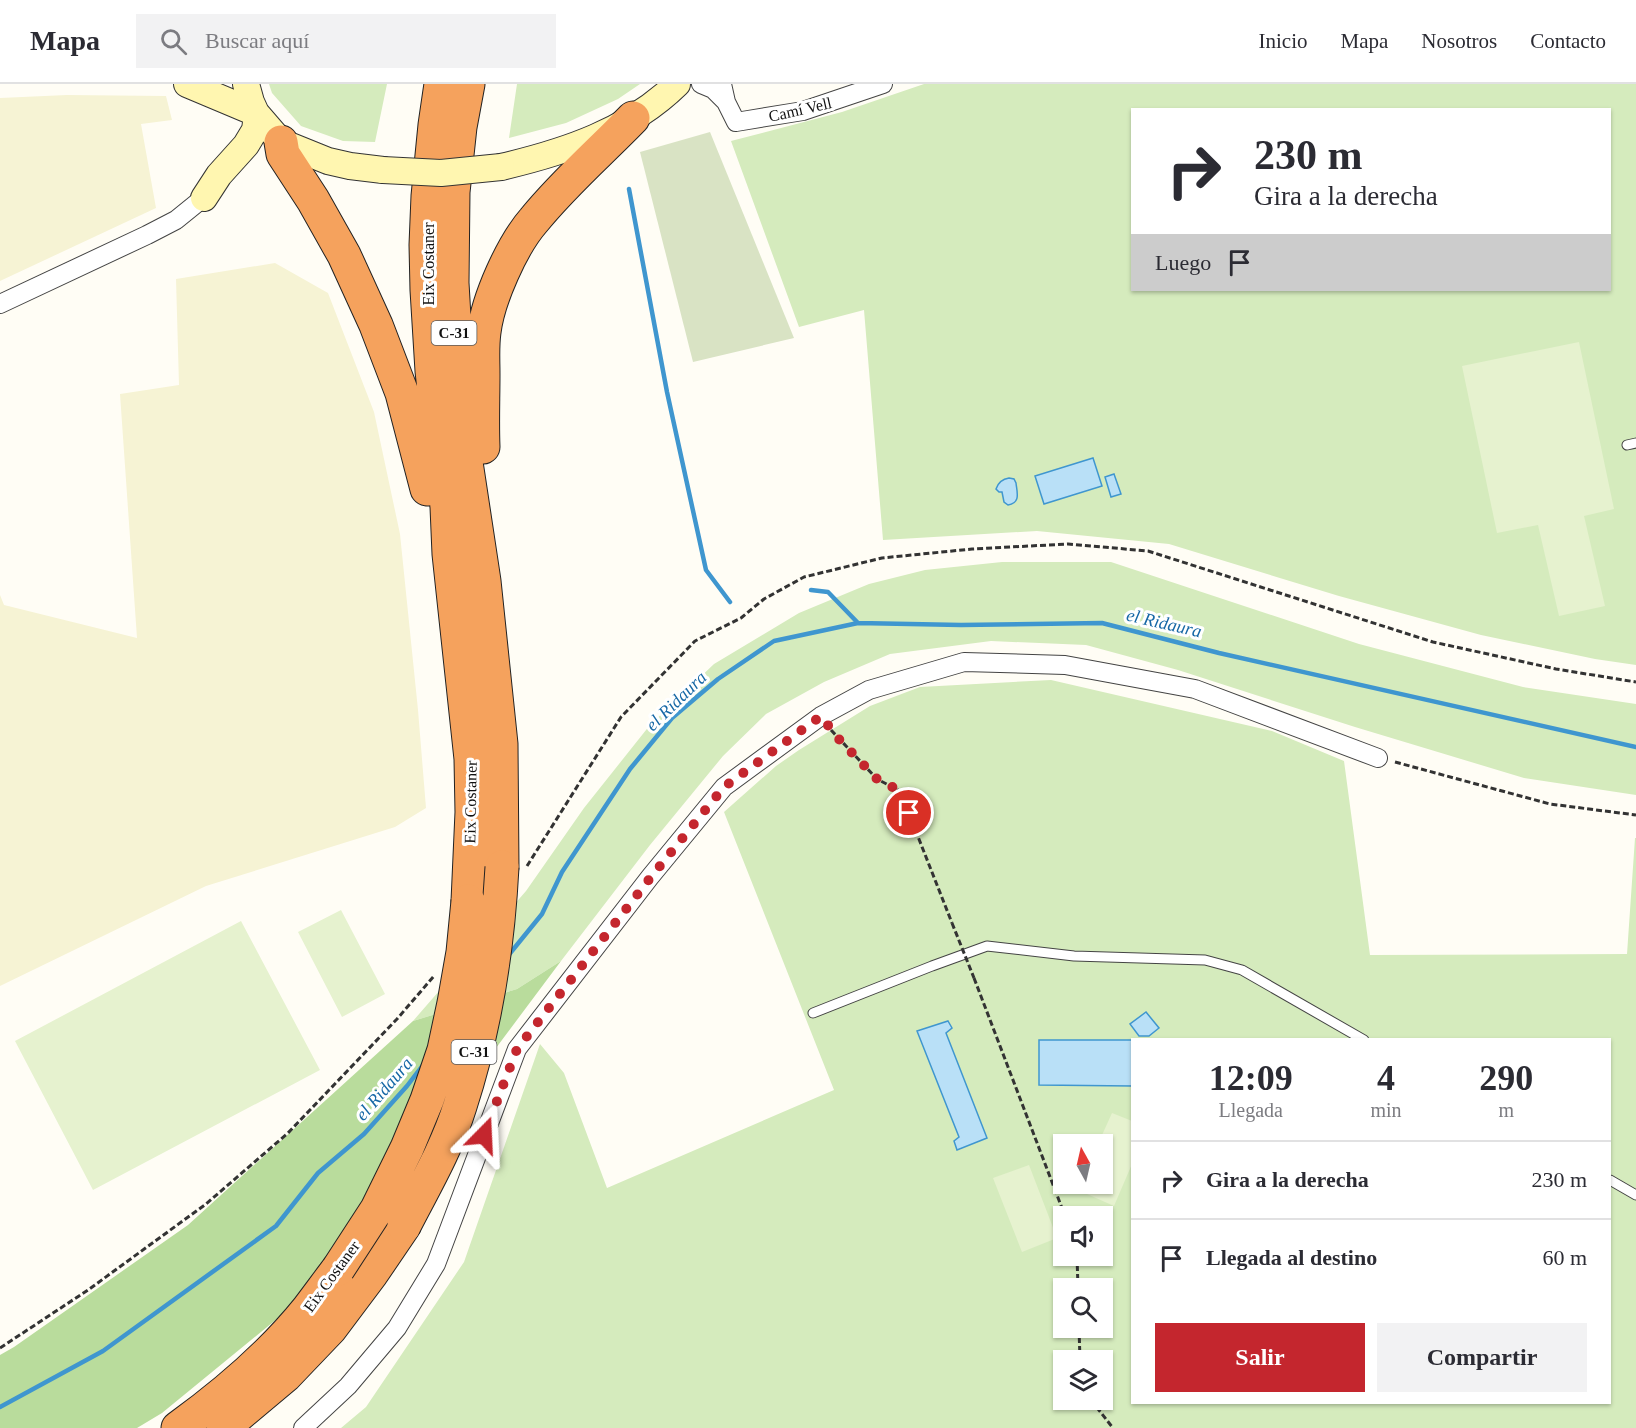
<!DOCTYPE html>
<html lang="es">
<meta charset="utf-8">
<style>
:root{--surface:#fff;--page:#f2f2f3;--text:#2b2b33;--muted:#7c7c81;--line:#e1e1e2;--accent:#c4262e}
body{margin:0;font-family:Georgia,serif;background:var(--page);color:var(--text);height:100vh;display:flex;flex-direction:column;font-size:22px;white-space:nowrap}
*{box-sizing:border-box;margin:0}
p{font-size:20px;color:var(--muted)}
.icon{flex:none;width:33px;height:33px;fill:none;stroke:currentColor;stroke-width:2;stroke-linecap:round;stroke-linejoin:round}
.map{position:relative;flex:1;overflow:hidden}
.panel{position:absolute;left:1131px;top:954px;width:480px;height:366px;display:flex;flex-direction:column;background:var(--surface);border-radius:0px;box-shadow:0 2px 4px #0004}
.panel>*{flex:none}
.hud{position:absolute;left:1131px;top:24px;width:480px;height:183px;border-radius:0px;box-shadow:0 2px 4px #0004;background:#fff;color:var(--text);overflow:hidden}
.needle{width:39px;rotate:352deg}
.fabs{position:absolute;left:1053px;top:1050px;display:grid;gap:12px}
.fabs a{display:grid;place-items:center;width:60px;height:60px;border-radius:0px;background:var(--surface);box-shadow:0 2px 4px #0004;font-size:30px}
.pin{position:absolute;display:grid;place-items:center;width:51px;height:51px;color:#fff;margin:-26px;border:3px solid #fff;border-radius:50%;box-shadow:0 2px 6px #0007}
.me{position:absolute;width:66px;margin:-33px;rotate:21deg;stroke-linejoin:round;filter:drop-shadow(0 0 4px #0008)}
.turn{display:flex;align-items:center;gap:21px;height:126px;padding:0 24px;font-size:27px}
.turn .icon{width:78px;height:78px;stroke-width:2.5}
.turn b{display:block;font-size:42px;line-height:51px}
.then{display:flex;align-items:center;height:57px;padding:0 24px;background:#0003;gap:12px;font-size:22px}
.eta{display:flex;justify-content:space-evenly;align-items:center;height:102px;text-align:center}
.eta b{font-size:36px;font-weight:800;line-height:42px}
.primary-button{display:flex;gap:12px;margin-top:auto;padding:12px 24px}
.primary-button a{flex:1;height:69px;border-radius:0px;background:var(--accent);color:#fff;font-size:24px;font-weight:800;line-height:69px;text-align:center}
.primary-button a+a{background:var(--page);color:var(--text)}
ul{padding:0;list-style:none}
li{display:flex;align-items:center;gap:18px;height:78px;padding:0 24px;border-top:2px solid var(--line)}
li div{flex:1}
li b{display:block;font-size:22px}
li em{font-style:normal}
header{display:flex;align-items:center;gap:36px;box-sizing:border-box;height:84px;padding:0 30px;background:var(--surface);border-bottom:2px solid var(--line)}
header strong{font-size:28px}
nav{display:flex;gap:33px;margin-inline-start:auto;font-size:21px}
.search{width:420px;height:54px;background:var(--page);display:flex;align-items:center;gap:15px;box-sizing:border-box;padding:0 21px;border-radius:0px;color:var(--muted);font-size:22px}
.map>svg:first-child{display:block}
</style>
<header>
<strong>Mapa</strong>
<div class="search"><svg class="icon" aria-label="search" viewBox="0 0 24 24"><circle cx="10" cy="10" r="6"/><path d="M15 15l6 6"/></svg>Buscar aquí</div>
<nav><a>Inicio</a><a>Mapa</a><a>Nosotros</a><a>Contacto</a></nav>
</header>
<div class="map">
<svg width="1636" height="1344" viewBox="0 0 1636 1344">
<rect width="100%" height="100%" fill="#fffdf5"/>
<path fill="#f6f3d4" d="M67,11L166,12L172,36L141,40L156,124L0,197V14Z
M275,179L328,209L374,328L400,450L418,626L426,724L395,743L206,802L0,902V511L4,521L137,554L120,310L179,301L176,195Z"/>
<path fill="#d5ebbd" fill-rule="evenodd" d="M269,0H387L375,58L343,57L301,42L272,9Z
M517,0H640L618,15L566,39L509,54Z
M924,0H1636V581L1595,575L1481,551L1339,512L1169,460L1037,447L883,456L864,226L799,243L731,57L842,28ZM1132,26H1610V206H1132Z
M1002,478H1111L1359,560L1523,603L1636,620V711L1524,694L1355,643L1178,586L1086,561L991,557L890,570L824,598L766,630L723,672L650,761L561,877L517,905L413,937L526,807L584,724L650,641L714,580L799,529L869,500L925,486Z
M1051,596L1272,647L1344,677L1370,871L1627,870L1635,754H1636V1344H341L366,1323L464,1178L540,960L564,989L607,1104L834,1006L724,728L776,682L799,666L870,622L920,603ZM1132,956H1610V1318H1132ZM1064,1060H1102V1100H1064ZM1064,1132H1102V1172H1064ZM1064,1204H1102V1244H1064ZM1064,1276H1102V1316H1064Z"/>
<path fill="#b9dc9c" d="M561,877L493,968L407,1098L278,1234L162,1329L137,1344H0V1271L14,1263L188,1141L413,937L517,905Z"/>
<path fill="#d9e3c4" d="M710,48L794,254L693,278L640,68Z"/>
<path fill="#e6f2cf" d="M1579,258L1614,425L1584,432L1605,522L1559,532L1538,441L1497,449L1462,282Z
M341,826L385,910L342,933L298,848Z
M241,837L320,986L93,1106L15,957Z
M1112,1029L1132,1037V1080L1114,1122L1078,1106L1081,1100H1102V1060H1098Z
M1029,1081L1057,1154L1022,1168L993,1094Z"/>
<path fill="#b9e0f7" stroke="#3f96cf" stroke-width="1.5" d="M1093,374L1102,402L1044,420L1035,392Z
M1114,390L1121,410L1111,413L1105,393Z
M1009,394L1014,395L1016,399C1017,408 1021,419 1008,421L1004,418L1002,408H999L996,405C998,399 1002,395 1009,394Z
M1146,928L1159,944L1149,952H1139L1130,940Z
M948,937L952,944L946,949L987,1054L957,1066L954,1057L959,1053L917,947Z
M1039,956H1132V1002L1039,1001Z"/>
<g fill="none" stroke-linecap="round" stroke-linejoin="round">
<path stroke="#3f96cf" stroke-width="4.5" d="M629,105L667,308L706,486L730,518
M811,506L828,508L858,539
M507,873L542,830L562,788L630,685L672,634L718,595L774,557L858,539L961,541L1102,539L1219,569L1636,663
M0,1323L103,1267L276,1142L318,1089L364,1050L407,1002L423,981"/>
<g stroke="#444" stroke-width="11">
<path id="lane" d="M1627,361L1636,359
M813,929L932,882L987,862L1074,872L1205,876L1242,886L1364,956
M1610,1096L1636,1111"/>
</g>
<g stroke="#444" stroke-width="20">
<path id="street" d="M701,0L713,5L726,18
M722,0L726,18L736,38L803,27L883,0
M0,220L147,151L176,136L213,106
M303,1344L348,1302L397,1244L436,1180L517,965L650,793L724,703L821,632L869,606L964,578L1065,581L1195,605L1378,674"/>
</g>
<g stroke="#333" stroke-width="28">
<path id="secondary" d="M187,0L256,29
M246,0L251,18L256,29L281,58L328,77L350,82L383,86
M501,83C565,68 629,47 677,0
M204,114L219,91L246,61L255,46L257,31"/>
</g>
<g stroke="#222" stroke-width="35">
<path id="highway" d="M441,0L435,41L428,112L426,161L427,206L432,287L447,423L449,470L471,675L472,728L468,817
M468,0L460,43L453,108L452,199L459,319L464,365L484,497L501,660L502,783
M281,58L283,70L313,116L344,171L376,241L402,309L427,405
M483,363C482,339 483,314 483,290C483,276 482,262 484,248C488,215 512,161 534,136C564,99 600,68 633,34
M178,1344C225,1310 271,1271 308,1225C318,1212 328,1198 338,1185
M223,1344L286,1291L330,1245L372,1189L404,1142"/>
</g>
<path stroke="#333" stroke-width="3" stroke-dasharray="6 3" stroke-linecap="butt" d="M831,646L877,695L900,707L952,839
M1395,678L1550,720L1636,731
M527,782L621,633L695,557L741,534L764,515L804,493L882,474L972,465L1068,460L1148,467L1433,558L1556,585L1636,598
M974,894L1065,1132
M1077,1172L1078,1204
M1079,1244L1080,1276
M0,1264L88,1206L206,1120L288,1049L397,935L434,892
M1091,1316L1113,1344"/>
<use href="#lane" stroke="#fff" stroke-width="9"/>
<use href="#street" stroke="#fff" stroke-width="18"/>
<use href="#secondary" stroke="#fff6b0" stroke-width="26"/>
<use href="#highway" stroke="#f5a25d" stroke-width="33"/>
<g stroke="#333" stroke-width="28" stroke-linecap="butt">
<path id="secondary-bridge" d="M383,86L441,89L501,83"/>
</g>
<g stroke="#222" stroke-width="35" stroke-linecap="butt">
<path id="highway-bridge" d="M404,1142C424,1103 447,1064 460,1022C485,945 498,863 502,783
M338,1185L377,1125L407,1064L427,1016L444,966L454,919L463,868L468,817"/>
</g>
<path stroke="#333" stroke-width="3" stroke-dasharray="6 3" stroke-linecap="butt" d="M952,839L974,894"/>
<use href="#secondary-bridge" stroke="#fff6b0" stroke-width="26"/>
<use href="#highway-bridge" stroke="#f5a25d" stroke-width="33"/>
</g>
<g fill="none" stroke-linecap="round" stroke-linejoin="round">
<path stroke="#c4262e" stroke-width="10" stroke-dasharray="0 18" d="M484,1051L517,965L651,793L724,703L821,632L836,652L877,695L900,707L909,729"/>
</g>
<g text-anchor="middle" stroke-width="6" stroke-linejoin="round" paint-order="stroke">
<g fill="#fff" stroke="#585858" stroke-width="1.5">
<rect x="431.5" y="237" width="45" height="24" rx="4.5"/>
<rect x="451.5" y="956" width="45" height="24" rx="4.5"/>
</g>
<g font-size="15" font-weight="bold" fill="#111">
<text x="454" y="254">C-31</text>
<text x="474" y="973">C-31</text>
</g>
<g font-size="16" fill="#111" stroke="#fff">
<text transform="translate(800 25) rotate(-13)" y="6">Camí Vell</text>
<text transform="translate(428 180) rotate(-90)" y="6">Eix Costaner</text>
<text transform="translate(470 718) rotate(-89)" y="6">Eix Costaner</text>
<text transform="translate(331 1192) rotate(-54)" y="6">Eix Costaner</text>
</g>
<g font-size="18" font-style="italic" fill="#1768a6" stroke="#fff">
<text transform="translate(1164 539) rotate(13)" y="6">el Ridaura</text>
<text transform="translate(676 617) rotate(-44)" y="6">el Ridaura</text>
<text transform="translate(384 1005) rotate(-49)" y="6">el Ridaura</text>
</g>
</g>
</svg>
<div class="fabs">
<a><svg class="needle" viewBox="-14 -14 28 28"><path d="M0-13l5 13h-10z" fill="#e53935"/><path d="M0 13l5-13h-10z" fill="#7c7c81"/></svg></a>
<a><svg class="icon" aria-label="sound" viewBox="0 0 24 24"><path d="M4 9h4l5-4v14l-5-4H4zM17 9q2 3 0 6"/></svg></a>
<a><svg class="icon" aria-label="search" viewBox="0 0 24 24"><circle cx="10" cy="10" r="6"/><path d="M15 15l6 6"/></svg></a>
<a><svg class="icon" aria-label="layers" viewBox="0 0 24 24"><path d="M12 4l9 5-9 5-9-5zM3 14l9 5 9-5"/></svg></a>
</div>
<div class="pin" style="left:909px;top:729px;background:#d93025"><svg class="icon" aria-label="arrive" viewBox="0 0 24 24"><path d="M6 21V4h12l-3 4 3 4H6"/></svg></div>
<svg class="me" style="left:484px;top:1051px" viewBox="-20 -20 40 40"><path d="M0-17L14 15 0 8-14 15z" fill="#c4262e" stroke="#fff" stroke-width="4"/></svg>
<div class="hud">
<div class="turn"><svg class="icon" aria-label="right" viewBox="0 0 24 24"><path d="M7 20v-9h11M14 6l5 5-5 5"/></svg><div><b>230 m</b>Gira a la derecha</div></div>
<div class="then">Luego<svg class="icon" aria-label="arrive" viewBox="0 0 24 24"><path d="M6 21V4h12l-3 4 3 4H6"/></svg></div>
</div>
<section class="panel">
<div class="eta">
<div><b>12:09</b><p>Llegada</p></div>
<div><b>4</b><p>min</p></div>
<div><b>290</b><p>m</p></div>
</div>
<ul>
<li><svg class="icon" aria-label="right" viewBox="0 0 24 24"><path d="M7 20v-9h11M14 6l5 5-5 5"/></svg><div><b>Gira a la derecha</b></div><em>230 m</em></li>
<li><svg class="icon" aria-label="arrive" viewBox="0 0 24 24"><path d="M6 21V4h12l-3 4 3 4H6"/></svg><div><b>Llegada al destino</b></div><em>60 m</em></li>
</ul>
<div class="primary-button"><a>Salir</a><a>Compartir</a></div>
</section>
</div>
